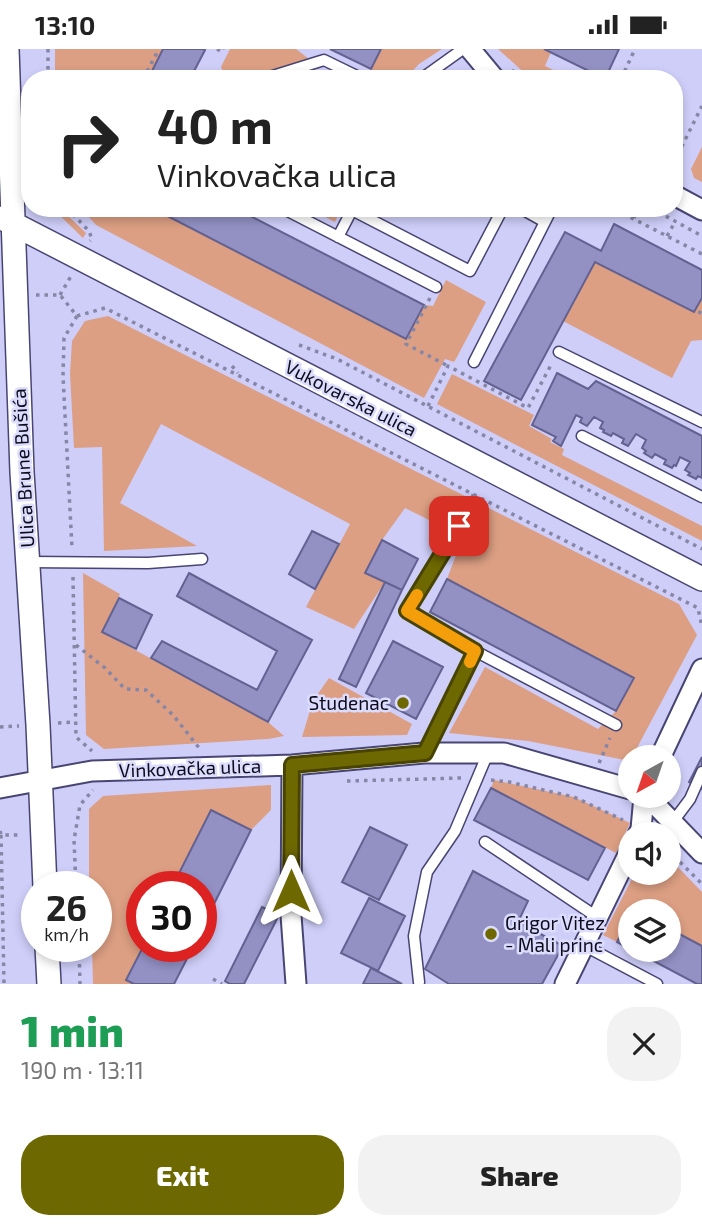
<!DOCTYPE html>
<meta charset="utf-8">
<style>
:root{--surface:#fff;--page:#f2f2f2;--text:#222;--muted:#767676;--accent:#6e6800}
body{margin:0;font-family:"Exo 2",sans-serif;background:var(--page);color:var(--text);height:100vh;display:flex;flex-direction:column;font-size:26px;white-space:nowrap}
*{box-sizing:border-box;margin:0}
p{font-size:23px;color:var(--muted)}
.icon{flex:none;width:38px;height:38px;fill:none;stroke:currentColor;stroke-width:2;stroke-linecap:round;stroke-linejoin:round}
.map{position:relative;height:935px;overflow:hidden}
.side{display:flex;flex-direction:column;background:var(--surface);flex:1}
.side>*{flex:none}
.hud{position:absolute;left:21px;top:21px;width:662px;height:147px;border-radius:28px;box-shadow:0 4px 10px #0003;background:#fff;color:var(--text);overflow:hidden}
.needle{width:46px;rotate:220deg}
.buttons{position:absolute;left:618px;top:696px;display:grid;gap:14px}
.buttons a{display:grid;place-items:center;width:63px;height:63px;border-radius:50%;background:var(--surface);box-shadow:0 4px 10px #0003;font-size:35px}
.speed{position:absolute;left:21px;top:822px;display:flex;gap:14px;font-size:35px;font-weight:700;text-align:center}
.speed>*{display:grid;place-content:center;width:91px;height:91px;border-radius:50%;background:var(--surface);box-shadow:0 4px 10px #0003;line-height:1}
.speed small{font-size:18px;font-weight:400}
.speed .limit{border:10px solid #d22;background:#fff;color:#111}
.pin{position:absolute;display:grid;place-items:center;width:60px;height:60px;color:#fff;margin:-30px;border-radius:14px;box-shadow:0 4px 10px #0006}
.me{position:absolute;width:77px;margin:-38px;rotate:0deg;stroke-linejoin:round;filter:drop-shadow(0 0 5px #0008)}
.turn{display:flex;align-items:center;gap:24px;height:147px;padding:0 21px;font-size:32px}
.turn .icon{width:91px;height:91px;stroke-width:2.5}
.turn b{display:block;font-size:49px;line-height:60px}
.round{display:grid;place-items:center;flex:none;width:74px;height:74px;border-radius:28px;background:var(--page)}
.summary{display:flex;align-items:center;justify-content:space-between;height:119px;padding:0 21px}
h1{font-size:42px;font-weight:800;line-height:52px;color:#1e9e55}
.cta{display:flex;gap:14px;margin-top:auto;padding:14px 21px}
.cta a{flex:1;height:80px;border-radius:28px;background:var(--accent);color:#fff;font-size:28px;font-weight:800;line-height:80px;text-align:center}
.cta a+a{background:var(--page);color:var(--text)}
.status{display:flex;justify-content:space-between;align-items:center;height:49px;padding:0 35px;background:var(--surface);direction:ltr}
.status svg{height:19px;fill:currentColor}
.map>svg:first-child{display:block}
</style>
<div class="status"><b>13:10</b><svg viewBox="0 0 49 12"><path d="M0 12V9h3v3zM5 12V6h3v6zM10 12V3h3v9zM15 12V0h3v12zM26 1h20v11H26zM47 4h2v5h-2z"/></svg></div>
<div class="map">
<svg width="702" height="935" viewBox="0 0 702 935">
<rect width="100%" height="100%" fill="#cecef9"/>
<path fill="#dc9f83" d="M55,0H163L148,30H55Z
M230,0H296L309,10L243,30H226L221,18Z
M330,0H442L419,15L405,30H389Z
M498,0H544L551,3L545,17L572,30H531Z
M702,98V133L694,129L691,120Z
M52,159H60L86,184L83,189Z
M81,159H152L406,290L424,256L433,257L446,231L486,253L457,308L454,313L445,310L424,349L96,176Z
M308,159H341L335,173Z
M595,213L694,263L702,249V291L691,292L672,329L563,272Z
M108,267L679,555L697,586L630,712L528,692L449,684L485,618L598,680L616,662L634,629L447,530L463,488L405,459L382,491L385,533L354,580L306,558L350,475L161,375L120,454L197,497L104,502L102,398L74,399L70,325L72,292L85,272Z
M452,325L534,366L529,377L552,390L550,393L564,400L562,406L702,477V492L437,355Z
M83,524L120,545L102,583L268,673L284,687L268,690L104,700L86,686Z
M329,629L412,675L407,686L302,688L313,652Z
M494,731L574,748L630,774L616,804L491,739Z
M271,736V761L251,781L211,761L172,838H142L143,898L126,931L134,935H93L92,898H96V838H89V760L103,747Z
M669,809L702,843V897L669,879L668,863L633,861L630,863L617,893L603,886L635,824H668Z"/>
<path fill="#9391c4" stroke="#636190" stroke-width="2" d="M163,0H202L205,1L190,30H148Z
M330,0H381L371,20Z
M544,0H619L605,30Z
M152,159H235L424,256L406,290Z
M614,175L702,221V249L694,263L595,213L521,351L484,332L565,183L601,202Z
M557,324L588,340L596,332L702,387V429L698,427L696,430L688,426L690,424L685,421L690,413L680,408L676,417L674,416L672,419L664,415L666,411L655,405L652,409L644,404L646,402L642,399L646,391L636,385L628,397L622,394L624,390L613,384L611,387L603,383L604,381L600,379L603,373L594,368L587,377L580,373L582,369L576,366L561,397L553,392L556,388L532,376Z
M312,482L339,495L315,540L289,525Z
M382,491L418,510L402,541L365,524Z
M189,524L312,591L268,673L151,609L162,592L257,641L277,602L177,547Z
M447,530L634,629L616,662L430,563Z
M385,533L402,541L356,638L339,630Z
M119,549L152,566L136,600L102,583Z
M393,592L443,618L416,670L366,644Z
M702,708V740L689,733Z
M491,739L605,799L588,831L474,771Z
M211,761L251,781L201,881V838H172Z
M370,778L407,796L379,851L342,833Z
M473,822L528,852L518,873L563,897L542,935H449L425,920Z
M369,849L405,867L378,922L341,904Z
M262,858L279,866L244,935H230L225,932Z
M630,867V900L617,893Z
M668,879L702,897V935H697L633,901H668Z
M143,898H193L174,935H134L126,931Z
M371,919L402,935H363Z"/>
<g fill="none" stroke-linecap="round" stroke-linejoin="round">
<g stroke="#484572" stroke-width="13">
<path id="service" d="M263,30L324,11L363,30
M421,30L463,0
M282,159L436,238
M520,159L545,173
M352,161L470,222L503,159
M338,188L353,159
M559,303L702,373
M474,313L552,159
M582,387L702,448
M459,477L407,562L475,602
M28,513L148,514L202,510
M424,704L475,602L616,676
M672,774L690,750L702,723
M485,793L597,868
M585,897L657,935
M419,933L414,887L427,823L455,782L488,704"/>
</g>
<g stroke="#484572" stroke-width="23">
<path id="minor" d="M470,0L495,30
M674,146L702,161
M660,709L702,620
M292,716L291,866L296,935
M0,739L92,722L292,716L424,704H504L630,740
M647,747L702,804
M638,786L641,780L644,747
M565,935L630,802"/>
</g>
<g stroke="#484572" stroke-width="26">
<path id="tertiary" d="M7,0L22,423L38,676L45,838
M2,169L702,530
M47,898L49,935"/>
</g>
<path stroke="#8686a7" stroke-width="3.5" stroke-dasharray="3.5 5" stroke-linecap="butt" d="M48,0V30
M217,0L222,3L223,0
M512,21L521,30
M143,30L159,0
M621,30L635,0
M674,113L702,57
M67,159L89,182L92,190L90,192
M651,159L702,187
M564,161L620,163L702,205
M634,169L639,159
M667,187L675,173
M36,246H60L77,267L64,289L63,327L72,499
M60,246L71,227
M430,249L406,295L448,317
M699,265L702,259
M77,267L105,259L698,559L702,578
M299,296L337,310L702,500
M232,317L238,324
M428,357L448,317L528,359L551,316
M465,464L474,444
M73,528L76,688L92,702
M76,596L105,619L125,640L146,641L173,666L200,700
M58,674L75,673
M0,678L19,677
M599,714L610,689
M491,731L509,733L574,748L623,771
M347,732L462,729
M0,782L1,786H22
M1,786L4,935
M668,801L702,835
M76,838L74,791L80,756L93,741
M79,898L80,935
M213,930L222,935"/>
<use href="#service" stroke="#fff" stroke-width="10"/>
<use href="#minor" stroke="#fff" stroke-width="19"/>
<use href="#tertiary" stroke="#fff" stroke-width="23"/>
</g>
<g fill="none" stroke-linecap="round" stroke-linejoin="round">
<g stroke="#484400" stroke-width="18">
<path id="route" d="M291,842L292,716L425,704L475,602L407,562L459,477"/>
</g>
<use href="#route" stroke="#6e6800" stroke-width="12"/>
<path stroke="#f59e0b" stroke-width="12" d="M417,546L407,562L475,602L470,613"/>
</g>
<g fill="#6e6800" stroke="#dcdcfd" stroke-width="2.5">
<circle cx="403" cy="654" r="7"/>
<circle cx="491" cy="885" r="7"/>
</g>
<g text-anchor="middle" stroke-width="5" stroke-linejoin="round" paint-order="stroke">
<g font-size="19" fill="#0d0b1d" stroke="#dcdcfd">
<text transform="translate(351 349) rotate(27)" y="7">Vukovarska ulica</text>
<text transform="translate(23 419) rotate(-93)" y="7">Ulica Brune Bušića</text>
<text transform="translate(190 719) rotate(-2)" y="7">Vinkovačka ulica</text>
</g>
<g font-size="19" fill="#0d0b1d" stroke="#dcdcfd" text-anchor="end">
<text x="389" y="661">Studenac</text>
<text x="505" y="881" text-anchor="start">Grigor Vitez<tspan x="505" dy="22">- Mali princ</tspan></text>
</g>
</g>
</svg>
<div class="buttons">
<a><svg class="needle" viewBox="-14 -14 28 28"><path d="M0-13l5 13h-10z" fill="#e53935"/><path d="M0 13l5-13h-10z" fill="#767676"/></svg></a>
<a><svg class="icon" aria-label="sound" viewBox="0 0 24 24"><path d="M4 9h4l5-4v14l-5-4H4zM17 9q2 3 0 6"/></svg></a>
<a><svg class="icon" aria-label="layers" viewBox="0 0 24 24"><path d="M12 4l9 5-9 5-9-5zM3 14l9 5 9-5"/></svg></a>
</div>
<div class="speed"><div>26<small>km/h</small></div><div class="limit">30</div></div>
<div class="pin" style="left:459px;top:477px;background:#d93025"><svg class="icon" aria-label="arrive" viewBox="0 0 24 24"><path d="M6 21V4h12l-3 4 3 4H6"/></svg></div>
<svg class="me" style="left:291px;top:842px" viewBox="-20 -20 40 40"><path d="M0-17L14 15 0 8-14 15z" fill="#6e6800" stroke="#fff" stroke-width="4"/></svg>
<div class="hud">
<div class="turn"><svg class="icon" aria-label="right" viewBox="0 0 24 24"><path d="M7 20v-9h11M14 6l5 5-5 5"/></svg><div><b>40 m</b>Vinkovačka ulica</div></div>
</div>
</div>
<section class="side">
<div class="summary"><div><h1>1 min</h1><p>190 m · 13:11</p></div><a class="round"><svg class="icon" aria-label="close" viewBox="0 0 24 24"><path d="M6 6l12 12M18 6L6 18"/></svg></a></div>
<div class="cta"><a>Exit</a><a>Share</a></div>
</section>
